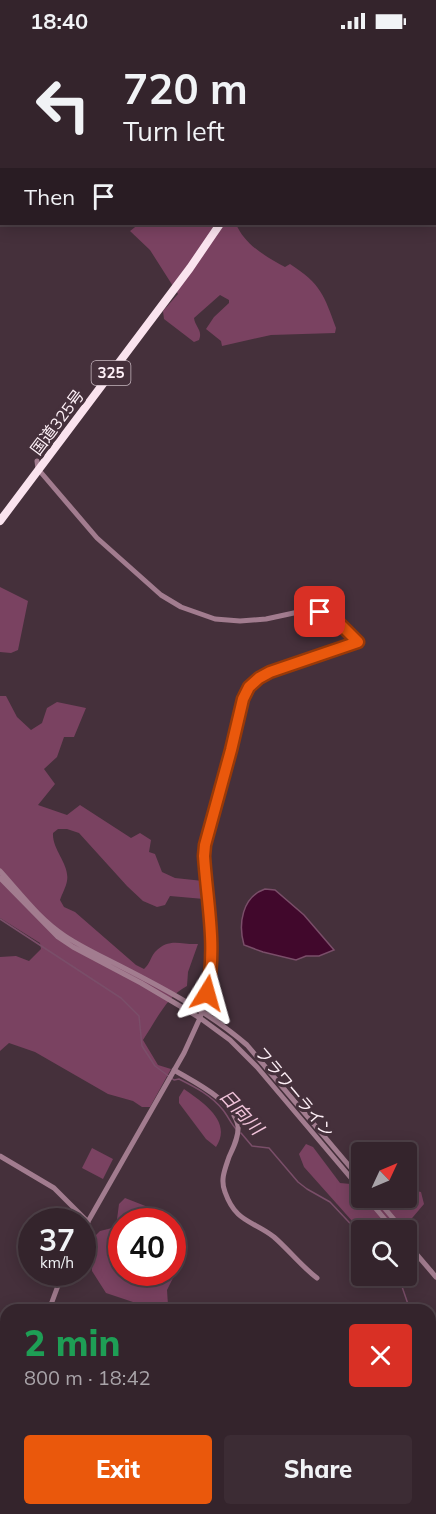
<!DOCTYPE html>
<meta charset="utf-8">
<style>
:root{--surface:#34242c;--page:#3c2c34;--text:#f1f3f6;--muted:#a9a4a9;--line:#4e4148;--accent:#ea580c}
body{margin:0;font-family:Mulish,"Noto Sans JP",sans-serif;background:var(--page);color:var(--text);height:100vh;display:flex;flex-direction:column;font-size:22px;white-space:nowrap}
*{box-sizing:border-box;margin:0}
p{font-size:20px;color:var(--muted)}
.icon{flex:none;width:33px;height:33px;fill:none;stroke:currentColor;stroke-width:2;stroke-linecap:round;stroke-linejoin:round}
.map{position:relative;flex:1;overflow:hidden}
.side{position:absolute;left:0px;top:1262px;width:436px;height:212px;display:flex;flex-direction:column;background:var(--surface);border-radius:18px 18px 0 0;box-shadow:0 3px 15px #0003,0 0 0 2px var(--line)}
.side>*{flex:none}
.banner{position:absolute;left:0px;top:0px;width:436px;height:183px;box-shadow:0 3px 15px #0003,0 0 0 2px var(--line);background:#34242c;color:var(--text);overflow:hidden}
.needle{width:39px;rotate:46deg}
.tools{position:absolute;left:351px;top:1100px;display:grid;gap:12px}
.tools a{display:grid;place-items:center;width:66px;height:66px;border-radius:6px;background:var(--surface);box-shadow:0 3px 15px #0003,0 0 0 2px var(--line);font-size:30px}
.speed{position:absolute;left:18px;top:1166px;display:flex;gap:12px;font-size:30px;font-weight:700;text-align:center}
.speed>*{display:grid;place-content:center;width:78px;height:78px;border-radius:50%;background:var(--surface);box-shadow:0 3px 15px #0003,0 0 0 2px var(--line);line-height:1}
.speed small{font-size:15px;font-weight:400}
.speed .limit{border:9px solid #d22;background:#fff;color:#111}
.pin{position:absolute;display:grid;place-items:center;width:51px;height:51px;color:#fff;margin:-26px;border-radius:12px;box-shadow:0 3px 9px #0006}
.me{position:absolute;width:66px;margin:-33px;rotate:8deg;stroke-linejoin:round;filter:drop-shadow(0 0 4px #0008)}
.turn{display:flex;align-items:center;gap:21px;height:126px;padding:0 24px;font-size:27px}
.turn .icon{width:78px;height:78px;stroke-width:2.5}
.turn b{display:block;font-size:42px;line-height:51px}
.then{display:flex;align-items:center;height:57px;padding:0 24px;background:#0003;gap:12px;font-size:22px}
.round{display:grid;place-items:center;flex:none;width:63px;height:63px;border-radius:6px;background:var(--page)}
.summary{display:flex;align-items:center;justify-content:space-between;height:102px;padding:0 24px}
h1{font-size:36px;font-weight:800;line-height:45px;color:#1e9e55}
.primary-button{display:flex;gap:12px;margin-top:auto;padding:12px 24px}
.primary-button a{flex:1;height:69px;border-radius:6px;background:var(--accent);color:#fff;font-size:24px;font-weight:800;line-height:69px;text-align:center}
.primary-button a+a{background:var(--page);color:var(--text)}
.status{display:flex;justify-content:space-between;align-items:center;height:42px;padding:0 30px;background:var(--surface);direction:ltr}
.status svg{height:16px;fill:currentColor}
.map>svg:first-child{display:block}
</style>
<div class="status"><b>18:40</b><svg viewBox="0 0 49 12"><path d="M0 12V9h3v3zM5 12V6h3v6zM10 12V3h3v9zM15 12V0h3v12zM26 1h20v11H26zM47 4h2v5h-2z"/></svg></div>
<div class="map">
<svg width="436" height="1472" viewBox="0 0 436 1472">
<rect width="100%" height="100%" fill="#45303b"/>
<path fill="#7a4261" d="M139,182H236C245,203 265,214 285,225L290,222C321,242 324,253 336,286L335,291L271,293L222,304L221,299L206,287L214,275L229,261V258L220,253L194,276C195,285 203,288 199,298L194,300L164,277L163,269L178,252L150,208L130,189Z
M0,545L28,559L18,608L11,611L0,610Z
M0,654H6L17,675L31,688L42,681L47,666L57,660L86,666L74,695H64L57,715L44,727L55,742L38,763L67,773L80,763L131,796L140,791L151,798L149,810L155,812L162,830L175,836L203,839L204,857L170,854L165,863L157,865L143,859L127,844L79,791L67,787H58L53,791C52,808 70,822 67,839C66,845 62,852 60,858L64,865L75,870L136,923L144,927C150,922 150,916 155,910C169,895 181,903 198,902L188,930L187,944C167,954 155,980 143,998L158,1023L171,1027L150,1065H142L133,1059L108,1052L35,1010L9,1001L0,1009V915L16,914L29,919L41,907L40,901L0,876Z
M184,1047C202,1060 233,1079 216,1105L206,1097L179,1061V1055Z
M306,1102L313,1105L340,1141L361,1143L362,1155H406L407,1147L421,1150L424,1162L402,1188L361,1189L304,1125L299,1112Z
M92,1106L113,1117L103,1137L82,1126Z
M125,1156L153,1167L159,1179H122V1230H171L174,1234L167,1248L168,1263L148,1265L106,1251L92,1229V1197L100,1189L116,1185L119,1162Z
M430,1352L436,1360V1441L431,1432Z"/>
<path fill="#41082c" stroke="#7a4e69" stroke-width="1.5" d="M265,847L275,848L304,873L334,908L319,914H306L296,918L263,910L244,903C238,882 242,855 265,847Z"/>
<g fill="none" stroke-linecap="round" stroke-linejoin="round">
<path stroke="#7a4e69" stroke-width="1.5" d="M0,877L121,956L139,974L142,1004L155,1024L174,1038L179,1037C195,1045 211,1053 223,1068C228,1074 231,1082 237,1088
M241,1091L252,1104L269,1106L298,1140L307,1147L330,1160L362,1194
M398,1233L410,1268
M430,1307L436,1314"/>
<path stroke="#a27c8f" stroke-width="5" d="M435,134L436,135
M37,419L38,427L97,496L161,553L181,565L215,577L240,579L266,577L303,569L320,570L337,579L358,600C331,610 258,627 246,650L205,803L204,814L210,866L212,914L211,934L200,976L184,1011L82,1190
M0,829C20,851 40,878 65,894C83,906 103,915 122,925C165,947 210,971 247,1003L362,1139
M0,836L58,895L73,905L141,941L200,976L230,998L257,1025L362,1149
M174,1028C194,1040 234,1059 238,1084C239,1095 233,1106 229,1115C225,1127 220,1138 225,1150C236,1181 252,1178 274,1195C289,1208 301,1224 317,1236
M0,1114L54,1146L88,1180
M366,1155L394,1188
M375,1155L403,1188
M406,1200L436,1235
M49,1268L63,1230
M0,1381L6,1371
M0,1425L6,1430
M50,1467L56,1472"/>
<path stroke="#fae3ee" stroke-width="8" d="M272,0V2
M266,2V0
M0,479L190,226L220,182"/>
</g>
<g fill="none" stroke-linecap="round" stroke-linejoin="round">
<g stroke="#983908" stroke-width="15">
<path id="route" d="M207,951C217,905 207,860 204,814L205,803L231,708L243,657L249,645L259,636L270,630L358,600L337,579L320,570"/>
</g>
<use href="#route" stroke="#ea580c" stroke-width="10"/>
</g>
<g text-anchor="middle" stroke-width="6" stroke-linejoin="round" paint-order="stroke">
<rect fill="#45303b" stroke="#c6b6bf" stroke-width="1.5" x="91.5" y="319" width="39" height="24" rx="4.5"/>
<g font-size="15" font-weight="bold" fill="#fef0f7">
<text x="111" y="336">325</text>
</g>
<g font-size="16" fill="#fef0f7" stroke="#45303b">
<text transform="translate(57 380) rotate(-53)" y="6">国道325号</text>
<text transform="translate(295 1050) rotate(50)" y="6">フラワーライン</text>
</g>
<g font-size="18" font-style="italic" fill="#f3c5dc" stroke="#45303b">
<text transform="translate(241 1070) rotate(47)" y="6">日向川</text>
</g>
</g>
</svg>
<div class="tools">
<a><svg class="needle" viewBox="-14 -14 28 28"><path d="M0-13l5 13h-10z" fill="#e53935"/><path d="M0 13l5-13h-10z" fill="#a9a4a9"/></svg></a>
<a><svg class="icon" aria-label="search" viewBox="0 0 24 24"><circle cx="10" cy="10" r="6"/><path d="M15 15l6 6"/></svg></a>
</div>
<div class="speed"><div>37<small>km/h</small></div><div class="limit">40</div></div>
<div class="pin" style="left:320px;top:570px;background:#d93025"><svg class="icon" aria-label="arrive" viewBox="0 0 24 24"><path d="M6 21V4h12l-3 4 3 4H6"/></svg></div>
<svg class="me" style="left:207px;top:951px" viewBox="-20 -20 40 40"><path d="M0-17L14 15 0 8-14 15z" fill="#ea580c" stroke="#fff" stroke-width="4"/></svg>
<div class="banner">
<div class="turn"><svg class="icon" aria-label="left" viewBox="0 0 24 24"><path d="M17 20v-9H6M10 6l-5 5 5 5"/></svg><div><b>720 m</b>Turn left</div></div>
<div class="then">Then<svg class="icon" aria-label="arrive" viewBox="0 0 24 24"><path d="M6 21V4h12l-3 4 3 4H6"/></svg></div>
</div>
<section class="side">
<div class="summary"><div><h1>2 min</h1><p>800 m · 18:42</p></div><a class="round" style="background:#d93025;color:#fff"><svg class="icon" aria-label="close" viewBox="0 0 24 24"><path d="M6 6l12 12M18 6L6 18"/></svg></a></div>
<div class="primary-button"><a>Exit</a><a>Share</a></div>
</section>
</div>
